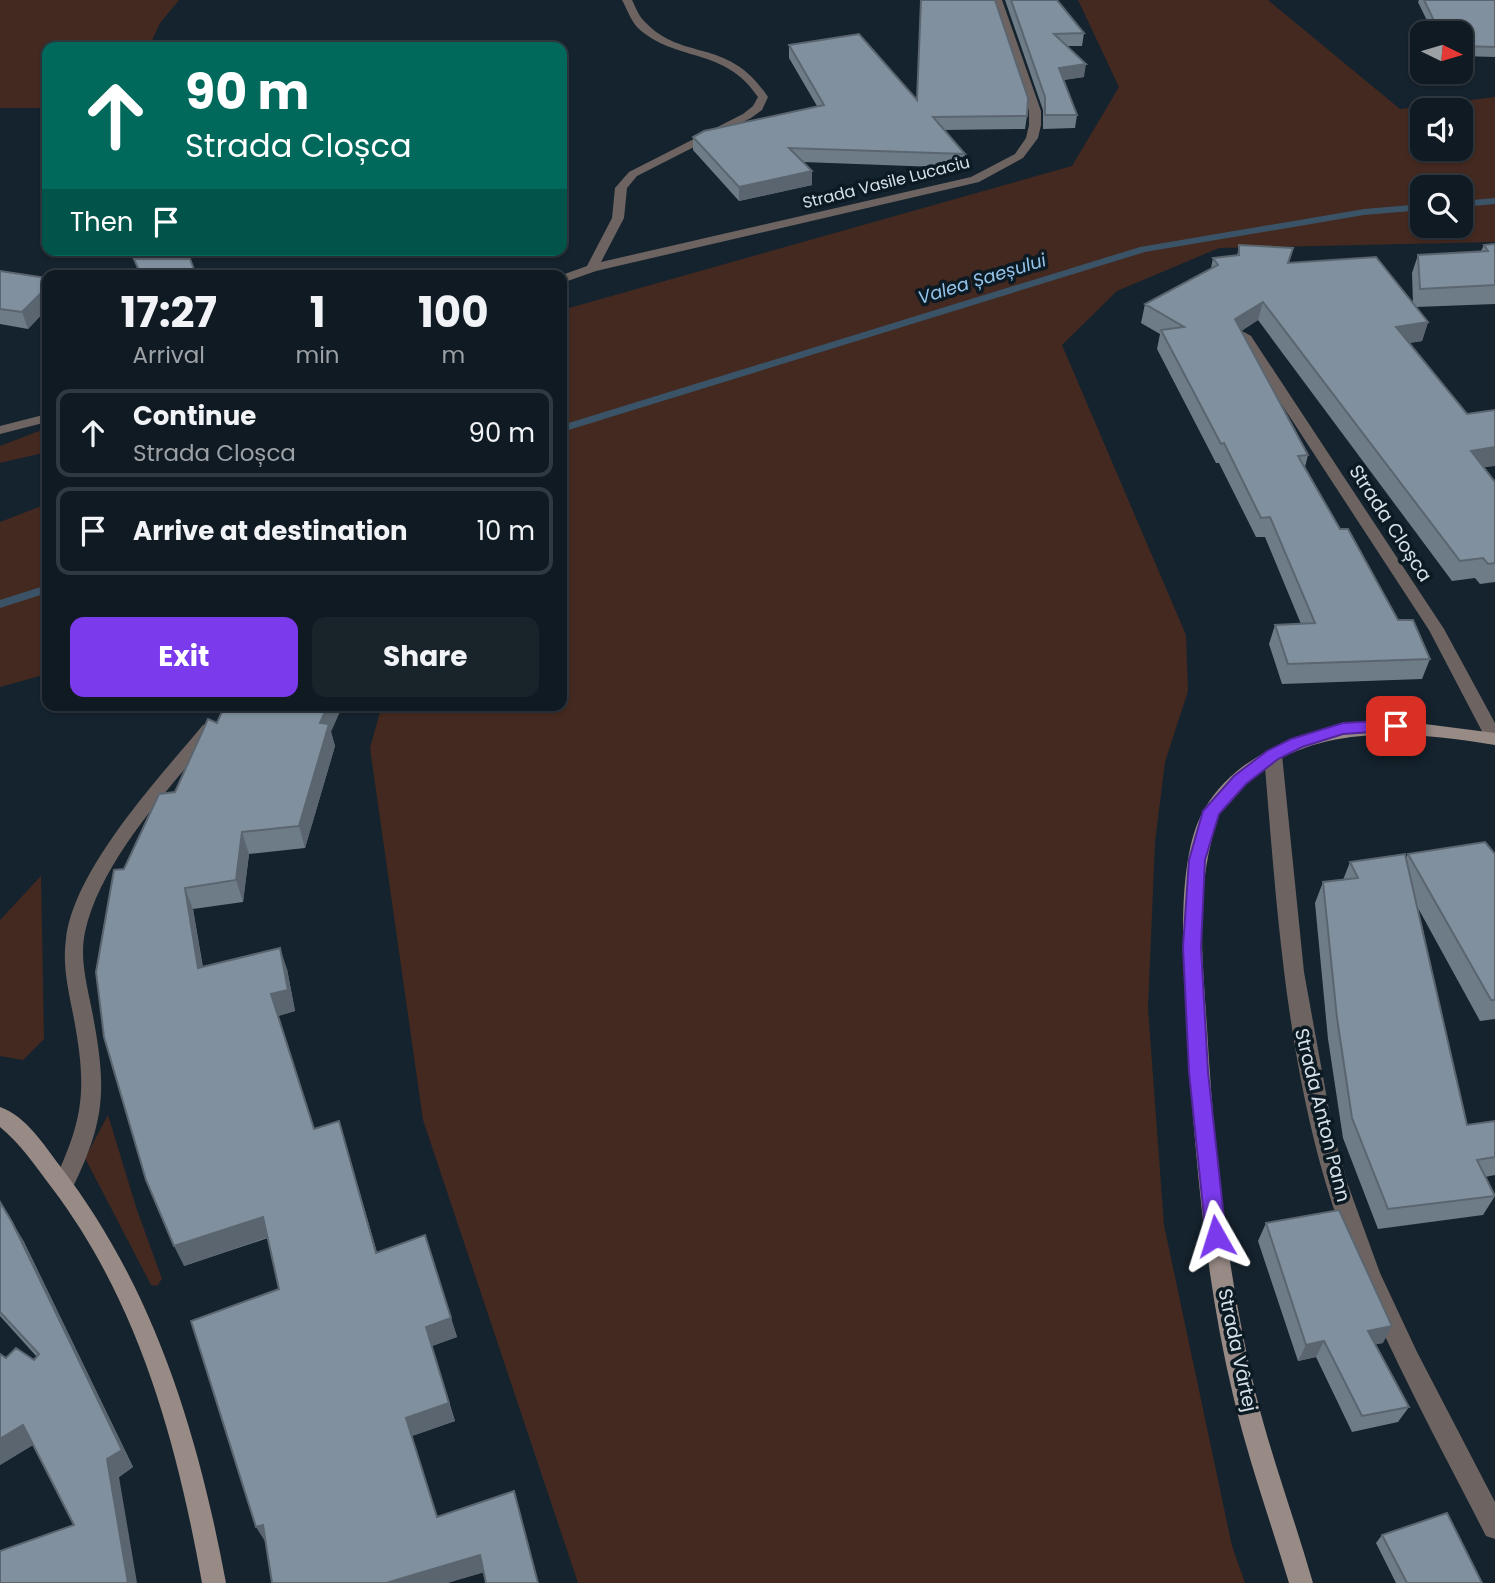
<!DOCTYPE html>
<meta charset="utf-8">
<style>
:root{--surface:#101a22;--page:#19232a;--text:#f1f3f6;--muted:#9ca1a5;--line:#303840;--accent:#7c3aed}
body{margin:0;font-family:Poppins,sans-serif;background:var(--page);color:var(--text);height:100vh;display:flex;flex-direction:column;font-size:26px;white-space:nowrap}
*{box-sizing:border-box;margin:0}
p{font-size:23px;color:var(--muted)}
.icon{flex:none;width:38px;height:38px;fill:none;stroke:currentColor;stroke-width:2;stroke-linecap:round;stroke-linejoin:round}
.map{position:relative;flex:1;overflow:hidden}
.sheet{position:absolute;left:42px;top:270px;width:525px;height:441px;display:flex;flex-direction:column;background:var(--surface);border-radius:14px;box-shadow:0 2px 5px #0004,0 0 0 2px var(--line)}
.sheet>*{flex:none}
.banner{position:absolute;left:42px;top:42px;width:525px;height:214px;border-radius:14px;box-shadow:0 2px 5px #0004,0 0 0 2px var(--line);background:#00695c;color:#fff;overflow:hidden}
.needle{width:46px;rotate:95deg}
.fabs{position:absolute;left:1410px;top:21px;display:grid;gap:14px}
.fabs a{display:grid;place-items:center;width:63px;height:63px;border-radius:14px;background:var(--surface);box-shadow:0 2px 5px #0004,0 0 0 2px var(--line);font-size:35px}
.pin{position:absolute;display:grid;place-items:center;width:60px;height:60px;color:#fff;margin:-30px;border-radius:14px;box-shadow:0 4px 10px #0006}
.me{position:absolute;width:77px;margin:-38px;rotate:354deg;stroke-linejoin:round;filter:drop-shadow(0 0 5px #0008)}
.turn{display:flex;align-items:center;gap:24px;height:147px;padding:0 28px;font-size:32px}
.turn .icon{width:91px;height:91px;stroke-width:2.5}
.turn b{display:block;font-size:49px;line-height:60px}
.then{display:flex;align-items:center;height:66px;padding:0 28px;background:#0003;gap:14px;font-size:26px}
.eta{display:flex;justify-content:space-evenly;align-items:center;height:119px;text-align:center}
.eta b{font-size:42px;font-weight:700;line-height:49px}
.primary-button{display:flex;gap:14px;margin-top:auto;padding:14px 28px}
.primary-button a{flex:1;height:80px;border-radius:14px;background:var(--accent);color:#fff;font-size:28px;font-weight:700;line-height:80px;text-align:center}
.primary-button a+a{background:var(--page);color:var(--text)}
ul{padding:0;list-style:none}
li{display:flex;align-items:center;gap:21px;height:88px;margin:0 14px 10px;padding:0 14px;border:4px solid var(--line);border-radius:14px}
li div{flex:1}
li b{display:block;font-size:26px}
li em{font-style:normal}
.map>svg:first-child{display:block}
</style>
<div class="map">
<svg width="1495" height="1583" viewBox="0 0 1495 1583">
<rect width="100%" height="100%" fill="#15232e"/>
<path fill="#432920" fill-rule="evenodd" d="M0,0H179L160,23L149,47H47V108H0Z
M1078,0H1268L1400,109L1495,97V242L1219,248L1117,291L1062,345L1186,635L1188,691L1165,762L1155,842L1148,1008L1164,1225L1232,1546L1245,1583H578L423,1120L370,748L382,705H562V310L1072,166L1119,87ZM1423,110H1461V149H1423ZM1423,187H1461V226H1423Z
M47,428V452L0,463V446Z
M47,504V674L0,687V522Z
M41,876L44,1039L23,1060L0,1056V920Z
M108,1115L137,1210L162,1279L157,1286L151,1285L85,1158Z"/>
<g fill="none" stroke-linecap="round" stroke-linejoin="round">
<path fill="#3b5366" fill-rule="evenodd" d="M1495,198V204L1461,207V201Z
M1423,204V210L1364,215L1145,252L562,432V425L1140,247L1364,209Z
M47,585V593L0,608V600Z"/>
<path fill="#6d6461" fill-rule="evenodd" d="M622,0H632C636,8 639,17 646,23C684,62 729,37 768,97L762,110L751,118L637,176L627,188L624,218L601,262L971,177L1015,154L1026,138L1029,125V111L992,0H1002L1041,111V125L1038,138L1023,158L979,182L596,271L562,283V275L587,266L612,218L615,188L629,172L743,114L753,106L758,97C724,46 676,63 638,28C631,21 627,9 622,0Z
M1244,332L1251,336L1444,629L1495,723V745L1486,739L1429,630L1237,336Z
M47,414V422L0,434V426Z
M209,723L217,729L215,733C169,789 101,860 85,932C79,960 88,989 93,1016C107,1091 105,1122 71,1191L64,1193L57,1191L53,1184C84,1118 87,1090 74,1019C69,993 62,966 66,939C74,869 158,779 203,725Z
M1273,749L1282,755L1304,972L1333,1132L1348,1185L1380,1273L1417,1352L1495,1502V1539L1486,1536C1428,1422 1363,1308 1326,1184C1285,1045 1276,899 1264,755Z"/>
<path fill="#988a85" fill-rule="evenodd" d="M1379,722L1417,723L1495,733V745C1397,729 1285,720 1221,812C1215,820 1213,834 1211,843C1196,904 1203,966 1207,1028C1214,1151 1227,1275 1256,1395C1272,1459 1295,1520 1313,1583H1289C1270,1520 1248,1459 1233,1395C1203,1269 1194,1140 1186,1012C1183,957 1176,855 1205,808C1241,748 1314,728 1379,722Z
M0,1107C26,1116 44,1145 60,1166C154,1288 198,1433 226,1583H202C177,1443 139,1303 52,1188C36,1167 21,1144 0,1127Z"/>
</g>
<path fill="#6e7c88" d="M1005,0H1057L1084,33L1082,46H1067L1084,77L1063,80L1077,115L1075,128L1043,129V110Z
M1419,0H1495V57L1461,56V33H1433L1418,2Z
M789,45L917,99L1027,116L1025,129L944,130L965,154L963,168L803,162L812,185L739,201L693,150V137L817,106L789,58Z
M1495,244V304L1416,307L1428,322L1422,341L1409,343L1484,467L1495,482V582L1480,584L1475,578L1452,581L1258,320L1241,331L1308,455L1305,467L1340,529L1398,620L1430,659L1422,679L1282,684L1269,644L1275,625L1301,624L1265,537H1256L1219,463H1216L1157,349L1160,334L1141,323L1145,304L1211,268L1213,258L1237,256L1239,245L1413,304L1412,273L1418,255L1481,251L1484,245Z
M0,271L47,278V309L28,329L0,324Z
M217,723L331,732L335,746L305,848L249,854L243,902L193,909L203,967L287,969L295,1011L278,1016L314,1129L345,1142L377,1253L451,1318L457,1337L432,1346L455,1421L412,1436L437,1517L484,1572L447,1583L279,1289L268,1238L184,1266L124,869L175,792Z
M1408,854H1495V1019L1480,1021L1418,908L1467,1125L1495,1121V1175L1485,1177L1495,1196L1483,1215L1378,1229L1343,1138L1328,1039L1315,903L1323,882L1343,880L1350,862L1406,858Z
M0,1202L24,1242L133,1467L119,1477L74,1525L33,1445L0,1465V1354L6,1358L34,1360L37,1357L0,1316Z
M1266,1223L1383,1343L1375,1344L1409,1407L1398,1422L1352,1432L1316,1357L1298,1361L1258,1241Z
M1382,1535L1482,1583H1396L1376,1543Z"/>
<path fill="#5a656f" d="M1086,64L1084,77L1057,81L1059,68Z
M812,171V185L739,201V187Z
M47,287V309L28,329L22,312Z
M1263,302L1258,320L1231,338L1235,319Z
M1428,322L1422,341L1390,346L1396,327Z
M1495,447V466L1464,470L1471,451Z
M328,705H343L331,732L335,746L305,848L299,826L320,723Z
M242,832L249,854L243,902L236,880Z
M185,888L193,909L206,989L198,968Z
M280,948L287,969L295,1011L278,1016L271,994Z
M339,1121L345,1142L383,1273L376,1253Z
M0,1202L24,1242L133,1467L119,1477L137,1583H128Z
M263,1217L271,1236L184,1266L174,1246Z
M451,1318L457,1337L432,1346L426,1327Z
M1392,1326L1383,1343L1358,1348L1368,1331Z
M1324,1341L1316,1357L1298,1361L1306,1345Z
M449,1403L455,1421L412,1436L442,1533L406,1418Z
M23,1425L36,1443L0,1465V1439Z
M263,1525L266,1543L256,1527Z
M480,1555L485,1572L447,1583H386Z"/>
<path fill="#80909e" stroke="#5a656f" stroke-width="2" d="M921,0H995L1028,98L1027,116L933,117L965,154L789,148L812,171L739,187L693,137L704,131L824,105L789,45L859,34L917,100Z
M1011,0H1057L1084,33L1054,34L1086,64L1059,68L1077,115H1045V97Z
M1424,0H1495V47L1461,46V33H1440Z
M1495,244V285L1420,289L1418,255L1488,251L1484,245Z
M1239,245L1293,248L1288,263L1376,257L1428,322L1396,327L1467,414L1495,410V447L1471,451L1495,482V563L1488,564L1483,558L1460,561L1263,302L1235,319L1308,455L1298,456L1340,529H1348L1398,620H1413L1430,659L1288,664L1275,625L1315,623L1270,517L1261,518L1224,443L1221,444L1161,330L1184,327L1145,304L1218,265L1213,258L1239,255Z
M134,259H190L196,275H141Z
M0,271L47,278V287L22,312L0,309Z
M225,705H328L320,723L329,724L299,826L242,832L236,880L185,888L198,968L280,948L288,990L271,994L314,1129L339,1121L376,1253L425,1235L451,1318L426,1327L449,1403L406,1418L437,1517L514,1491L538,1583H486L480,1555L386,1583H272L263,1525L256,1527L191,1321L279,1289L263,1217L174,1246L146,1180L104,1037L96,972L114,870L124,869L159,794L175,792L208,719L217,723Z
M1485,842L1495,854V1000H1491L1408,854Z
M1405,854L1467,1125L1495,1121V1157L1477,1160L1495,1196L1388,1209L1352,1118L1337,1018L1323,882L1358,878L1350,862Z
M0,1202L12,1222L122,1450L107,1459L128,1583H0V1551L74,1525L23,1425L0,1439V1354L6,1358L16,1348L34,1360L39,1354L0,1312Z
M1339,1210L1392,1326L1368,1331L1409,1407L1362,1416L1324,1341L1306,1345L1266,1223Z
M1447,1513L1482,1583H1407L1382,1535Z"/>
<path fill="#7c3aed" stroke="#51269a" stroke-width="2" d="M1396,720L1401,722V730L1343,734L1302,747L1278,759L1246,784L1219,814L1205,860L1201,947L1208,1072L1226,1236L1223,1242L1216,1244L1209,1242L1206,1236L1189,1072L1183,947L1189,860L1203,811L1234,776L1267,751L1291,739L1343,723Z"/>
<g text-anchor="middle" stroke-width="7" stroke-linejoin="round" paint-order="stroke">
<g font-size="16" fill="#d8e1e8" stroke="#0c1a24">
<text transform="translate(886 182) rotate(-14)" y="6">Strada Vasile Lucaciu</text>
</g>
<g font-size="18" font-style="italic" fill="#95c4ea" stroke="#0c1a24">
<text transform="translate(982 279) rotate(-17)" y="6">Valea Șaeșului</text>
</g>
<g font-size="19" fill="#d8e1e8" stroke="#0c1a24">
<text transform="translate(1391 523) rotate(57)" y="7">Strada Cloșca</text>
<text transform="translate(1323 1115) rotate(76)" y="7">Strada Anton Pann</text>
<text transform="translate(1238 1350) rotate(78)" y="7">Strada Vârtej</text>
</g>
</g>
</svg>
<div class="fabs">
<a><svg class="needle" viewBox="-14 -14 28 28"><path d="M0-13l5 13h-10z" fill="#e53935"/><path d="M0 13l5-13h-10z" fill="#9ca1a5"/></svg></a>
<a><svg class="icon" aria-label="sound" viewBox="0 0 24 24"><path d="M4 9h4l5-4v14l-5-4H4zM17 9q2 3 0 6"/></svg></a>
<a><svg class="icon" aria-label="search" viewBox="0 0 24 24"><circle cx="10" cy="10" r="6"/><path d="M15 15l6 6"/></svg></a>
</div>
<div class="pin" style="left:1396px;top:726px;background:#d93025"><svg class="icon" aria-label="arrive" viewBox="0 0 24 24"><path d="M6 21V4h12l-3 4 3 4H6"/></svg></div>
<svg class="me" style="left:1216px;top:1236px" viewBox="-20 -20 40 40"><path d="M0-17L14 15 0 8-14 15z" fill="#7c3aed" stroke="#fff" stroke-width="4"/></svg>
<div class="banner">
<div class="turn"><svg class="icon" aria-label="ahead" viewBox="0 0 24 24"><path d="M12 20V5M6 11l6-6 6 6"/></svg><div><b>90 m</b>Strada Cloșca</div></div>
<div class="then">Then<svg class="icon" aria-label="arrive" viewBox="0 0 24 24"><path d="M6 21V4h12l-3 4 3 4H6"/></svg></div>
</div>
<section class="sheet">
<div class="eta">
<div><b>17:27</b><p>Arrival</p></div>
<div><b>1</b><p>min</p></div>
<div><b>100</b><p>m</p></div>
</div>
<ul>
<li><svg class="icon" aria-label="ahead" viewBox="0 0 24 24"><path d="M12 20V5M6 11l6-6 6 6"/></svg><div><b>Continue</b><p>Strada Cloșca</p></div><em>90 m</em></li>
<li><svg class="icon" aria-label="arrive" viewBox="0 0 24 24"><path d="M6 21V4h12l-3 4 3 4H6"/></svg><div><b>Arrive at destination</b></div><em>10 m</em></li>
</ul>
<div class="primary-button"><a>Exit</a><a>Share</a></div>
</section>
</div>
